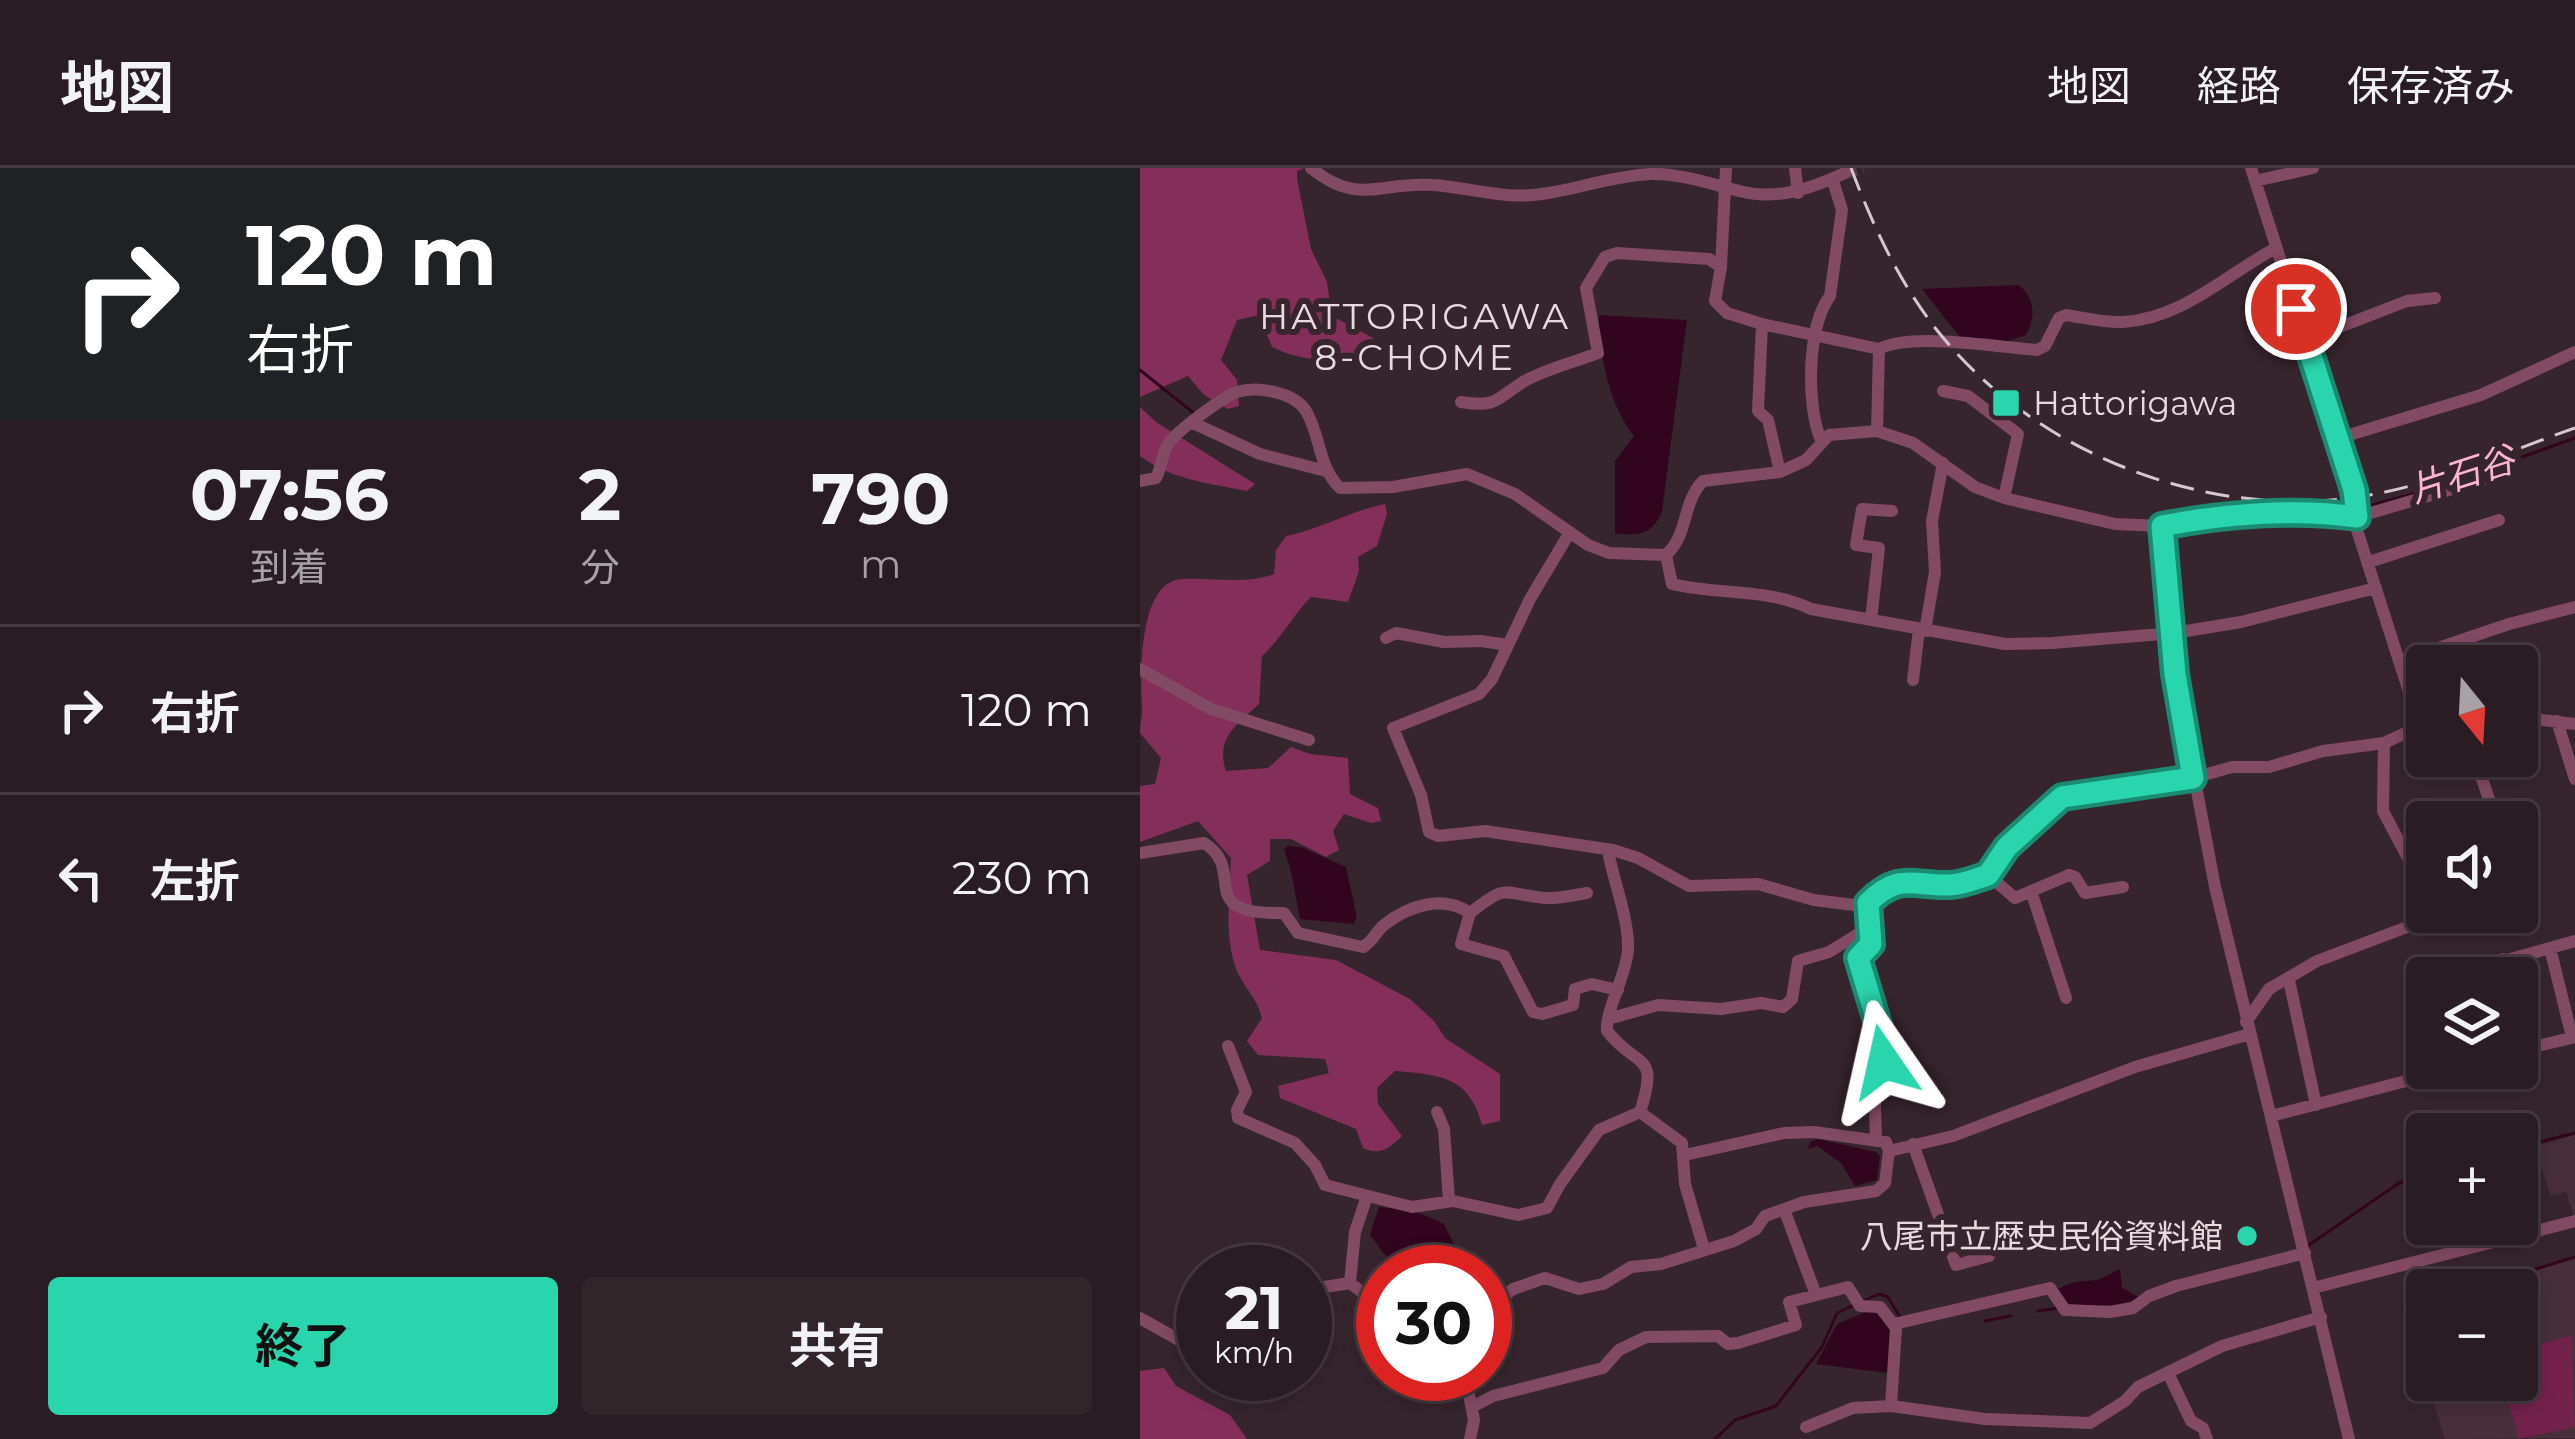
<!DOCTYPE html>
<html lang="ja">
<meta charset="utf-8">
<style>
:root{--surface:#291c22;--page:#31252a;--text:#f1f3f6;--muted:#a5a1a5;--line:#453a40;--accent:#28d5ad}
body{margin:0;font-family:Montserrat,"Noto Sans JP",sans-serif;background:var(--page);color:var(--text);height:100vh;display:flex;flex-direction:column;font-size:45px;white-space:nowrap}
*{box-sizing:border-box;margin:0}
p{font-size:39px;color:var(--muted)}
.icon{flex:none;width:66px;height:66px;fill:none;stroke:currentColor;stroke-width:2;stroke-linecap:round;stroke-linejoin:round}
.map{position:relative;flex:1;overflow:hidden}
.panel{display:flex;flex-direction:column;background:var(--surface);width:1140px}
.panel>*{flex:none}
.banner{background:#202124;color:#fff;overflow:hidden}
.needle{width:78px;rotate:162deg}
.buttons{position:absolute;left:1266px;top:477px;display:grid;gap:24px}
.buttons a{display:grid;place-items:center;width:132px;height:132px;border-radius:12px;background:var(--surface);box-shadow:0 6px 18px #0003,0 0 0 3px var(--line);font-size:60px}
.speed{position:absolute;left:36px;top:1077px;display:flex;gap:24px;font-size:60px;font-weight:700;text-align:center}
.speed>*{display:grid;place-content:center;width:156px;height:156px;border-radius:50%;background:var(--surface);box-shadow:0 6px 18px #0003,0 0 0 3px var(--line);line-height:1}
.speed small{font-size:30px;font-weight:400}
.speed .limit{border:18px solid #d22;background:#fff;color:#111}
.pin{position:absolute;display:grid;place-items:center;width:102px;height:102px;color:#fff;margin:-51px;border:6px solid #fff;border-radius:50%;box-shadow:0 3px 12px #0007}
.me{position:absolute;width:132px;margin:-66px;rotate:349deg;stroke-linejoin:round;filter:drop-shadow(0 0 9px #0008)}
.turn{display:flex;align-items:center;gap:42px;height:252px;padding:0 48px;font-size:54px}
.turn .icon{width:156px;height:156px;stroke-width:2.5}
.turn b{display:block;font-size:84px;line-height:102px}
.eta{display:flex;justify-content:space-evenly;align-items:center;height:204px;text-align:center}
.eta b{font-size:72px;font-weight:700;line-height:84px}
.cta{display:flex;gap:24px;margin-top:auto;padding:24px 48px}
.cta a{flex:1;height:138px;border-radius:12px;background:var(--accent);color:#111;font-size:48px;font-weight:700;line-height:138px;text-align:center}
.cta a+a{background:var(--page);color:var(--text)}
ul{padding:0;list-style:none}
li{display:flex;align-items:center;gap:36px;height:168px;padding:0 48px;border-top:3px solid var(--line)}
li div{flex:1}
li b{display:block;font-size:45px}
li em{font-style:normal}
header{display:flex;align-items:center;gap:72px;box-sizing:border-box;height:168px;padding:0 60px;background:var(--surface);border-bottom:3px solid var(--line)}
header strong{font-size:57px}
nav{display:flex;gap:66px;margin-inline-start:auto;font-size:42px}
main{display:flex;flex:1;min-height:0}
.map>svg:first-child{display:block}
</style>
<header>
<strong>地図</strong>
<nav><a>地図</a><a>経路</a><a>保存済み</a></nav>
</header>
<main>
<section class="panel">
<div class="banner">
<div class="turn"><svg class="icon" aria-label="right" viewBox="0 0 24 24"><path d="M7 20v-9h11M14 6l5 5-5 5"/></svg><div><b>120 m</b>右折</div></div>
</div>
<div class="eta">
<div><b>07:56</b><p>到着</p></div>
<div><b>2</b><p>分</p></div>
<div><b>790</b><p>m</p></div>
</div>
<ul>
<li><svg class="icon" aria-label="right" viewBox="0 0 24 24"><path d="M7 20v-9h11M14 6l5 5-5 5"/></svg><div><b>右折</b></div><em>120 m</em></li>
<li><svg class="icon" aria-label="left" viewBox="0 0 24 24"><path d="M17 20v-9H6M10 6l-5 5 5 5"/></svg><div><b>左折</b></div><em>230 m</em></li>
</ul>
<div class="cta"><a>終了</a><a>共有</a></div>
</section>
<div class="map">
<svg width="1435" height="1271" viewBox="0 0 1435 1271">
<rect width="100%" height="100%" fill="#37252d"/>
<path fill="#472f39" d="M1435,967V1048H1434L1426,1024L1411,1028L1394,979Z
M1435,1089V1270L1305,1271L1264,1142L1287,1135V1212H1377V1122H1328Z"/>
<path fill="#72214b" d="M1432,1167L1435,1259L1379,1271L1362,1212H1377V1183Z"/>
<path fill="#842e5a" d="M0,0H164L157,3V11L171,81L187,114L192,148L233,170L227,189C192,193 164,195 132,179L119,147L97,152L81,192L97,212L99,238L88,241L64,227L48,208L0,229Z
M0,239L16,254L115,316L107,323C68,315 32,312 0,288Z
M245,336L247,346L237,378L218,389L219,403L208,434L171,429C152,448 142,470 122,488L119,536C97,556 75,571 86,603L128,600L151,579L170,586L208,590L210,626L238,640L241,653L231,655L204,646L193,663L199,682L186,689L151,671H130V693L107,707L120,782L196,792L270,831L294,853L305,870L360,906V953L342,957C329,908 301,907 255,903L237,920L238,936L262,968C250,980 240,988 223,980L216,961L140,930L138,918L189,905L185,891L118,887L107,873L122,850C117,829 102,818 95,798C84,764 90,724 91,690L58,653L0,674V618L15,616L21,590L0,565C0,555 3,546 2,537C0,500 0,413 42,411C74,409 103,417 134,406L136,382L146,368C181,361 210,343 245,336Z
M24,1200L36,1218L90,1247L107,1271H0V1203Z"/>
<path fill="#31051d" d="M879,117C895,130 896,150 886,167L866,174L820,169L782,121Z
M459,147L547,152L522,343C512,368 500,367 475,366V293L494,268C470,239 458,184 459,147Z
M147,678L161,679L206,699L217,750L213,756L160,751C155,727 153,704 144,682Z
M678,971L736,984L740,989L737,1012L715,1018L701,995L677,978L668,981L670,974Z
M239,1039L277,1044L304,1056L327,1104H258L230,1067Z
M980,1101L982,1120L999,1129C977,1141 952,1137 928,1136L917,1121L934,1114L958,1112Z
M728,1143L742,1147L751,1164L748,1205L676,1196L697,1156Z"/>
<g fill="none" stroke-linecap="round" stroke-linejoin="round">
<path stroke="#31051d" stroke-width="3" d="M0,202L55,246
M1299,319L1435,270
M1217,341L1284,323
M1275,558L1287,559
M1377,980L1435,965
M1166,1079L1259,1015L1287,1007
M1328,1122L1435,1089
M723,1133L739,1126L748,1129L760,1149
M1264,1142L1287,1135
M898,1143L919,1140
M845,1153L871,1148
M575,1271L595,1252L636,1238L682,1179L697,1145L714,1137"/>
<path stroke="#514048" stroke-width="12" stroke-dasharray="12 6" stroke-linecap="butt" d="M705,5L723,0"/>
<path stroke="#834a64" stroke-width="12" d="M171,0C219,39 241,13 292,17C329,19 364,32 402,26C438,21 472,8 510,6C539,5 571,16 599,23C637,33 672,20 705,5
M655,0L658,25
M1111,0L1213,318L1217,362L1269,524L1272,562
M1115,13L1173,0
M581,99L586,0
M622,156L618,243L628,252L640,304
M1166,172L1267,133L1295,130
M803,223L828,228L878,266L864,330
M321,234C357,240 356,231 383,214C405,201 435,194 458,185L446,120L465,89L477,85L569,91L581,99L575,133L587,145L622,156L739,181C771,164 859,179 897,182L905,178L919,150L926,147C945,150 965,155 983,154C1042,151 1087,106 1136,80
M53,255L120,286L186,303
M737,263L739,181
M1199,270L1341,227L1435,184
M681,272C666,238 667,158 690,128L702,42L693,13
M0,313L16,310C22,299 22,284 29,275C38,262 83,229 97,224C118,218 154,224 166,243C181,268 178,299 200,320L253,319L327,306L375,326L448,377L469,385L526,387C549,366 542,334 563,313L640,304L666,292L689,267L737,263L773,275L835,319L864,330L975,356L1022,358L1053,352L1194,345L1217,349L1353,309
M1022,358L1035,506L1075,719L1209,1271
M430,364L390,431L352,511L339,526L253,560L281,627L289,664L298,668L345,663L473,682L498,690L549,718L618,716L674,732L714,737L728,735L757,715L776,712L808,717L848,707L867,679L922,629L1053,610L1092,599H1129L1183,583L1244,575L1272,562L1287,565
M526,387L532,416C578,427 628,420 671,441L865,476L912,475L1034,465L1101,454L1236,420
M1229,394L1359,352
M731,452L739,380L716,377L722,341L752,343
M785,463L795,404L792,353L803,295
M246,470L256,465L304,474L341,473L368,477
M1260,493L1369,456L1435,439
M0,501L71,541L169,572
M773,512L779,461
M1377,549L1435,556
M1417,553L1435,611
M1244,575L1243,643L1287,726
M1334,588L1357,654
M0,685L64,675C109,703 51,747 144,745L158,765L223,779C233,773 235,765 244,757C268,738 303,726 330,745L321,776L364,788L393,844L402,846L433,837L435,821L452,816L478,822
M848,707L875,730L929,707L935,709L945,725L983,719
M891,723L926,830
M728,735L731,776L718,790L746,883L744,894L734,904L736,973
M330,745C369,714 362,726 405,730C418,731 434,727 447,725
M1410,780L1432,869
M1363,791L1368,810
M1324,804L1435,773
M1149,812L1176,937
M1377,840L1388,880
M468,851L518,837L581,841L621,835L643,839L652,831L658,793L689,784L728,760
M1106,854L1129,821L1177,793L1291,750L1293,744
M88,878L106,924L97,942L98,950L155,975L175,997L185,1017L272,1039L313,1033L378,1047L407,1040L420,1016L459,962L500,944C520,883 498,902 467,863C465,843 487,806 488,781C489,753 475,717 469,688L473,682
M1377,883L1435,869
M297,944L304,961L309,1033
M500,944L542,975L545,1016L564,1081
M1131,948L1316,900
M773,976L816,1097L849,1088
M749,983L813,968L995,899L1110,866
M644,1041L676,1127
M210,1115L215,1064L227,1028
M1173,1120L1435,1053
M165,1122L210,1115L243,1140
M345,1143L373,1121L405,1110L439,1121L463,1116L491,1099L521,1096L594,1073L616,1061L625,1048L664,1034L736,1023L745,1015L749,983L746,974L674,964L644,965L545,987
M0,1150L39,1172L63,1162
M754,1156L910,1120L925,1142L970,1144L993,1140L1009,1128L1036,1118L1165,1085
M1028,1205L1051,1253L1063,1260L1067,1271
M325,1206L334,1252L330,1271
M332,1239L353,1228L463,1200L479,1182L506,1169L578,1168L588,1176L598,1175L656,1157L649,1134L708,1119L720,1138L740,1139L756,1160L751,1238
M666,1259L713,1240L751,1238L845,1251L950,1255L985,1233L998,1219L1082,1178L1181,1149"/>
<path stroke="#d4c8cc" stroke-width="3" stroke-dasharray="24 12" stroke-linecap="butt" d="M711,0C733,58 758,112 796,161C893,284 1063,352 1218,329C1293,318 1363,285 1435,260"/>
</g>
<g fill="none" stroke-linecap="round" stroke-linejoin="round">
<g stroke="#1a8a70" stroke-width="30">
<path id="route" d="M744,894L746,883L718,790L731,776L728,735C759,704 773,718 809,717C822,717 836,711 848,707L867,679L922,629L1053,610L1035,506L1022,358C1083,346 1155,340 1217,349L1214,322L1156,141"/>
</g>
<use href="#route" stroke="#28d5ad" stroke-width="21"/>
</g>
<g fill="#28d5ad" stroke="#37252d" stroke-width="4.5">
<rect x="851" y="220" width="30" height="30" rx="6"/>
<circle cx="1107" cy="1068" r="12"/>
</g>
<g text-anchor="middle" stroke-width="12" stroke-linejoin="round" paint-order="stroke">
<g font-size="33" fill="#e7dbdf" stroke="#37252d" text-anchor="start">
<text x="893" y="247">Hattorigawa</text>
<text x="1083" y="1080" text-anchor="end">八尾市立歴史民俗資料館</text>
</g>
<g font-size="36" letter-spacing="3" fill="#e7dbdf" stroke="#37252d">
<text x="275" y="161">HATTORIGAWA<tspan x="275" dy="41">8-CHOME</tspan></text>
</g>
<g font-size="36" font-style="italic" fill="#fdb3d2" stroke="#37252d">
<text transform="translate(1322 306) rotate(-18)" y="13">片石谷</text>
</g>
</g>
</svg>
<div class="buttons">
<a><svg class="needle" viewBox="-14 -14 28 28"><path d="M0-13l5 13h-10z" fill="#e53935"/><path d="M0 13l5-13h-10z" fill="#a5a1a5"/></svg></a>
<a><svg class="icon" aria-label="sound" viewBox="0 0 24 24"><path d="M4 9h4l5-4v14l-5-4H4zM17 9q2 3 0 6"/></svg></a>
<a><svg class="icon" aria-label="layers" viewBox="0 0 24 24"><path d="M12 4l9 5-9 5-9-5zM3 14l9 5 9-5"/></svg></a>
<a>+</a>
<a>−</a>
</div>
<div class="speed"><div>21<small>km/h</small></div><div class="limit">30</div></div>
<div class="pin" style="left:1156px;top:141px;background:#d93025"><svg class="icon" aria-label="arrive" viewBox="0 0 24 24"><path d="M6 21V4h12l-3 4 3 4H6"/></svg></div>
<svg class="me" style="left:744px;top:894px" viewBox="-20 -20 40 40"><path d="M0-17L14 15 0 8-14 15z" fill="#28d5ad" stroke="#fff" stroke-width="4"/></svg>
</div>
</main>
